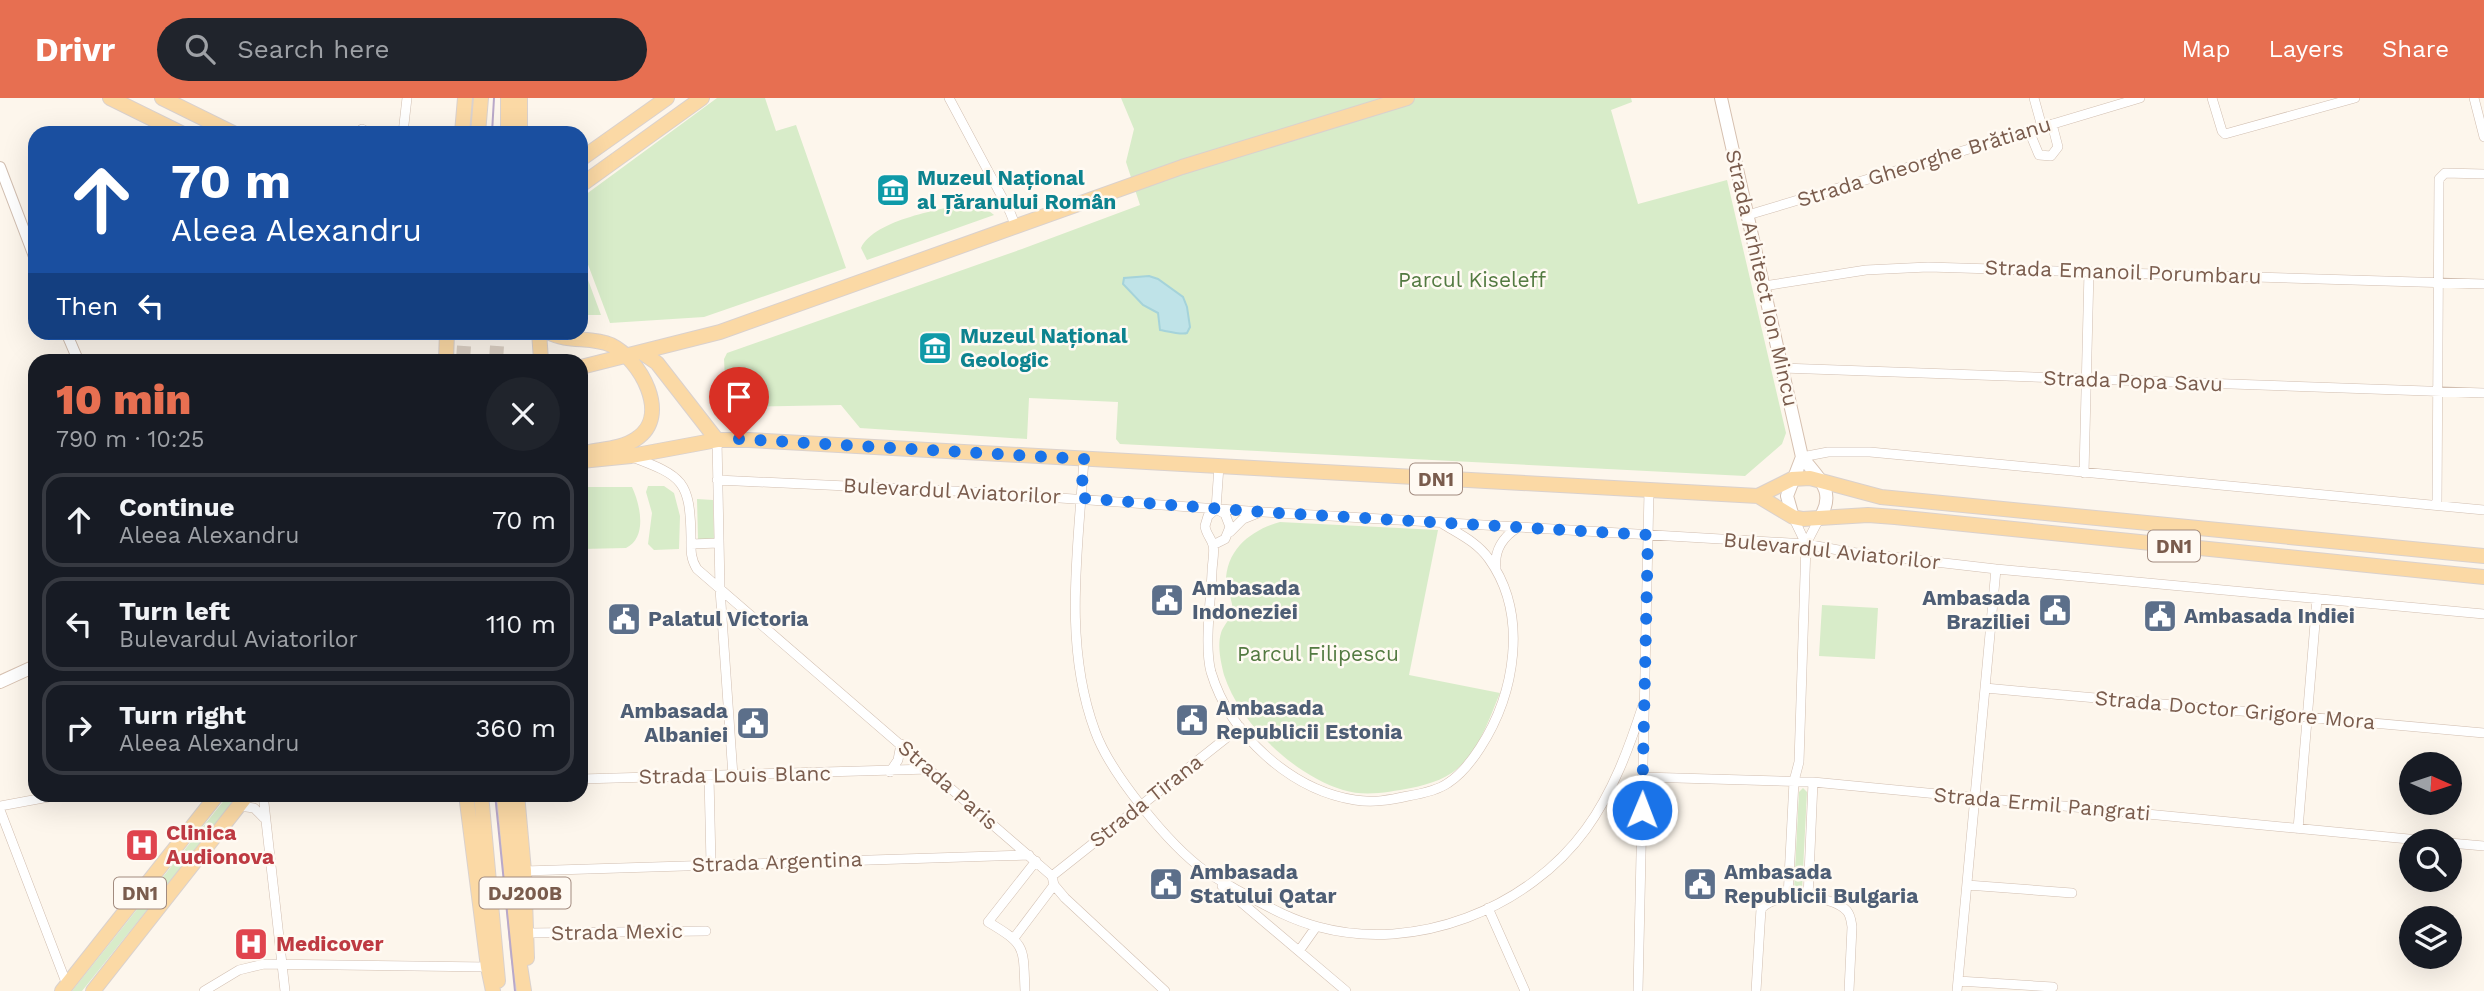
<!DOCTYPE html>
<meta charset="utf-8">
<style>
:root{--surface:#171b24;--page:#20242c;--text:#f1f3f6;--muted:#9ea1a6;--line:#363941;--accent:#e76f51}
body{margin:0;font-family:"Work Sans",sans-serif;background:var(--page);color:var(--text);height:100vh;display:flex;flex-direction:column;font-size:26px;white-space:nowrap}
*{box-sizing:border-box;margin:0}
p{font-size:23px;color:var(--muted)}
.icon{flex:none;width:38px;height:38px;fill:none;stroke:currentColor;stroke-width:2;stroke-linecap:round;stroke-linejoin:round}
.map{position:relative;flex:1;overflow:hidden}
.details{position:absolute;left:28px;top:256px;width:560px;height:448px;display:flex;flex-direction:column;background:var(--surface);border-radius:21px;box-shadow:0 7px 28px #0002}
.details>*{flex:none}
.banner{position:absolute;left:28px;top:28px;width:560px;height:214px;border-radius:21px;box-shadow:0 7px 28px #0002;background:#1a4fa0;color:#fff;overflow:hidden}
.needle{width:46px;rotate:93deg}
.controls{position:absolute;left:2399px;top:654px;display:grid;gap:14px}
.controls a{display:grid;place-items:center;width:63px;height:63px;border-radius:50%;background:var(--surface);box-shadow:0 7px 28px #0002;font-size:35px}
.pin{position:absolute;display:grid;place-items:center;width:60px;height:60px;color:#fff;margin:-72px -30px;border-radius:50% 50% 50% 0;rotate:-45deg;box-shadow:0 0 7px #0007}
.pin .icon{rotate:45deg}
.me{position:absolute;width:77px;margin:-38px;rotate:1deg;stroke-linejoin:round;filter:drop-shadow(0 0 5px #0008)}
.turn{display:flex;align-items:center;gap:24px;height:147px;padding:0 28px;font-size:32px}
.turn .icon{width:91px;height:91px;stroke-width:2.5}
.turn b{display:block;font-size:49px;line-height:60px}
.then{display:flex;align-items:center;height:66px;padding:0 28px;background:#0003;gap:14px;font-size:26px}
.round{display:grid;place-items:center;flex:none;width:74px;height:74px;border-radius:37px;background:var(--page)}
.headline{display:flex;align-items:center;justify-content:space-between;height:119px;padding:0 28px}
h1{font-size:42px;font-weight:800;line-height:52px;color:var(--accent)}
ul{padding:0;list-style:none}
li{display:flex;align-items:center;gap:21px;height:94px;margin:0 14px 10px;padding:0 14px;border:4px solid var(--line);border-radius:21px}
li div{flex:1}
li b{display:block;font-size:26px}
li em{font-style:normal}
header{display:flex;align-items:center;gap:42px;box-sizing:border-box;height:98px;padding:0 35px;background:var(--accent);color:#fff}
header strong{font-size:33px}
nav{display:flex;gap:38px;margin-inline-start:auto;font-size:24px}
.search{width:490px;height:63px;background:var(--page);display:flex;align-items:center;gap:18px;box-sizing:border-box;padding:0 24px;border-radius:38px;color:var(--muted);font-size:26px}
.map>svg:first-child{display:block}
</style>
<header>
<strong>Drivr</strong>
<div class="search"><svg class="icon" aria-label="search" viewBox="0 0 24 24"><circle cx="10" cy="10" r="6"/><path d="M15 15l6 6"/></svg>Search here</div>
<nav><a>Map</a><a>Layers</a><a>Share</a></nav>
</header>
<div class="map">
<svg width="2484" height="893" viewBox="0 0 2484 893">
<rect width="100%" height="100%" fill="#fdf6ec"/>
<path fill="#d8ecc9" d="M717,0H765L776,33L796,27L846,170L704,219L610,225L581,148V100Z
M1121,0H1631L1632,4L1611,12L1638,106L1727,82L1786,335L1782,346L1745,378L1120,346L1116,341L1118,304L1029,300L1027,341L860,330L841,307L740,309L726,303L724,261L727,255L1022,151L1140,107L1126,64L1134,31Z
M971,105L978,110L984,109L994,117L867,162L861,150C875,121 942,111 971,105Z
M581,163L601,217H583V226Z
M648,388H664L674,395L680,418L679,451L654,452L648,446L652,415L646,394Z
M581,389H632C640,406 648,439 626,450L581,451Z
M697,401L713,402L714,442L698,441Z
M1280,424L1438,432L1409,577L1500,595C1490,619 1481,646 1463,665C1450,680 1430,686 1411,690C1389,694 1365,699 1343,692C1294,677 1240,626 1224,577C1221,565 1217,548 1221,535C1225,523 1233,522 1232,506C1231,499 1227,493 1226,486C1225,452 1251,432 1280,424Z
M1822,507L1878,510L1875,561L1819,558Z
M1803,690L1807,694L1802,792L1798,795L1794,792L1799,694Z
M229,696L239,697L82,893H72Z"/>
<path fill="#bfe3e8" stroke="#a5d3da" stroke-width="2" d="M1149,178L1158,181L1183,199L1187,209L1190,229L1187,235C1182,237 1166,233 1160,232L1158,215L1143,207L1123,186L1124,180Z"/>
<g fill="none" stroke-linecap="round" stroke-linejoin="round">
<path stroke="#dcd0c4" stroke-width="14" stroke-dasharray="14 7" stroke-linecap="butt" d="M463,262L465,234
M496,262L498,234"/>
<g stroke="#d1beb0" stroke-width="10">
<path id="minor" d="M949,0L1010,114L1016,129
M2034,0L2042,29
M2212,0L2222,33L2225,36L2355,0
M2474,0L2484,39
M362,31L369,35
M2029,33L2039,57L2051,58L2058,49L2052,26
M403,35L407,0
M1748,117L2140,0
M1764,188L1866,172L1928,169L2484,186
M1782,270L2484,295
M717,342L720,491L733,678
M632,359C683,378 690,383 691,439C691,451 690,460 697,471L1052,778L1054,787L1065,800L1165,893
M1802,359L1828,354H1870L2484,412
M1084,361C1078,451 1063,547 1095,633C1110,675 1169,747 1205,773C1215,780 1227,786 1237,792C1263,806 1290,822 1319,829C1415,855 1528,811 1586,731C1613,694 1629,650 1643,607
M1219,368L1216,411L1208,418L1205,428C1206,436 1211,440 1213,447C1215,454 1212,466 1212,474C1211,501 1204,548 1211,574C1230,637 1291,692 1355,702C1373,705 1390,702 1408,698C1420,696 1438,692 1448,685C1462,676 1471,664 1480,650C1515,596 1529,517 1489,461C1477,444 1459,436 1443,426
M2084,375L2089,173
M717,382L974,394L1263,414L1806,446L1849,454L1996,471L2484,516
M2437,407L2439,81L2445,75L2484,76
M1793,419L1806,446
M1230,434L1243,421L1258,415
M691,446L719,445
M1213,447L1225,441L1230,429L1225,416L1216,411
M1496,470C1494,453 1503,439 1517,430
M1985,590L2484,635
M890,674L898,662L901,646
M709,678L711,766
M1643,679L1813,684L2440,744
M581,681L930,671
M1611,692L1643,695
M263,696L285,893
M0,708L65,696
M239,708L254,710L264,720
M0,712L67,887
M2298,731L2317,501
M2450,745L2484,748
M524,773L1029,757
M1052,778L1240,629
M1967,787L2072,795
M1222,788L1346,893
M1788,799L1794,683L1799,664L1806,446L1819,421
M1808,800L1813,684
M1488,810L1525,893
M527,835L706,833
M1014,840L1054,787
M1299,853L1316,829
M1958,883L2053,889
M204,893L239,872L264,866L488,869
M1025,893C1023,849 1027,847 988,824L1036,763
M1638,893L1649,393
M1756,893L1761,811C1775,793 1832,796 1847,813C1851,818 1851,823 1852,829L1849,893
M1957,893L1996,471"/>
</g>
<g stroke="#d1beb0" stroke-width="12">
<path id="tertiary" d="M0,69L35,161
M66,234L78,262"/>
</g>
<g stroke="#d6c0b0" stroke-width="14">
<path id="secondary" d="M1721,0L1802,359C1819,381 1837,394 1819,421
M1793,419L1787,398L1802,359
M0,584L35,568"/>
</g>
<g stroke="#dad1cd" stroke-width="16">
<path id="primary" d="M110,0L181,35
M162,0L233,35
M462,35L465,0
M478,35L481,0
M508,35V0
M520,35V0
M581,61L667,0
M581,87L702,0
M539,234L541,262
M548,234C568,245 591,238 611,247C640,261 672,318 636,341C623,350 604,351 589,354
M641,254L657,265L717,342
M446,262L447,234
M581,269L720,234L1182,69L1407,0
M581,363L631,358L717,342H749L1758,398L1793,419L1803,421L1868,417L1895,419L2484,479
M1758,398L1792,381L1810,380L1881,399L2484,458
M466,696L488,869L493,893
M481,696L498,883
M504,696L518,855L524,893
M517,696L524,773L527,860
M62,893L218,696
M93,893L248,696"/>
</g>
<use href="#minor" stroke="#fff" stroke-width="9"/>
<use href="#tertiary" stroke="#fff" stroke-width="10"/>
<use href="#secondary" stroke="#fff" stroke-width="12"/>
<use href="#primary" stroke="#fbd9a5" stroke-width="14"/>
<path stroke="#b9a8c9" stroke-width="2" d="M492,35L494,0
M495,696L515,893"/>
</g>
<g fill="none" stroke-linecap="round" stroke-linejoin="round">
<path stroke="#1a73e8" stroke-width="12" stroke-dasharray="0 21.6" d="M739,341L1084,361L1081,400L1263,414L1648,437L1642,712"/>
</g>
<defs>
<g id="museum-square" transform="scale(1.75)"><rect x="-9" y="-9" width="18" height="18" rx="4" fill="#0f9aa8" stroke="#fffaf3"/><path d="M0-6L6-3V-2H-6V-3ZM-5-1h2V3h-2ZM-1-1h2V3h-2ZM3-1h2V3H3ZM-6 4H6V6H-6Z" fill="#fff"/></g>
<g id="civic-square" transform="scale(1.75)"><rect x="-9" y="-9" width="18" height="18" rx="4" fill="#5c6f8a" stroke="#fffaf3"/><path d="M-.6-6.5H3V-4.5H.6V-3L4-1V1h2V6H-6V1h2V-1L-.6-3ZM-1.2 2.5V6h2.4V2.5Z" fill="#fff"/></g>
<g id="hospital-square" transform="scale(1.75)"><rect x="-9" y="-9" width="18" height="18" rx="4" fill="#e0444e" stroke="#fffaf3"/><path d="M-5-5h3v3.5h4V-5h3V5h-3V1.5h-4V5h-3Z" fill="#fff"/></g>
</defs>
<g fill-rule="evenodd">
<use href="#museum-square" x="893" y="92"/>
<use href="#museum-square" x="935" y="250"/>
<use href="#civic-square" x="1167" y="502"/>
<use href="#civic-square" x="2055" y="512"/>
<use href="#civic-square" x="2160" y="518"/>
<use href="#civic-square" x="624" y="521"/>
<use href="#civic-square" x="1192" y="622"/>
<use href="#civic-square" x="753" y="625"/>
<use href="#hospital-square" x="142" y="747"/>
<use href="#civic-square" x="1166" y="786"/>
<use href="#civic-square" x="1700" y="786"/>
<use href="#hospital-square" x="251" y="846"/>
</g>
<g text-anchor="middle" stroke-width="5" stroke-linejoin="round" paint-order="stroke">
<g fill="#fffaf3" stroke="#a28b7f" stroke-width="2">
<rect x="1410" y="365.5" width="52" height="31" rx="5"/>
<rect x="2148" y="432.5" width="52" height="31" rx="5"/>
<rect x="114" y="779.5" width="52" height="31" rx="5"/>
<rect x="479.5" y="779.5" width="91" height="31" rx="5"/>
</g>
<g font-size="19" font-weight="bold" fill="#7a5c4d">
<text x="1436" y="388">DN1</text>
<text x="2174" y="455">DN1</text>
<text x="140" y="802">DN1</text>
<text x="525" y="802">DJ200B</text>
</g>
<g font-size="21" fill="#7a5c4d" stroke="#fffaf3">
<text transform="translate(1924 64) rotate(-17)" y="7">Strada Gheorghe Brătianu</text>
<text transform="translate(2123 174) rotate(2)" y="7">Strada Emanoil Porumbaru</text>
<text transform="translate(1762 180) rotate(77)" y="7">Strada Arhitect Ion Mincu</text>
<text transform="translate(2133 283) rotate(2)" y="7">Strada Popa Savu</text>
<text transform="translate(952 393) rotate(3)" y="7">Bulevardul Aviatorilor</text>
<text transform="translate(1832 453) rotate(6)" y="7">Bulevardul Aviatorilor</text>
<text transform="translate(2235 612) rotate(5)" y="7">Strada Doctor Grigore Mora</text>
<text transform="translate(735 677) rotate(-1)" y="7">Strada Louis Blanc</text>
<text transform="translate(948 687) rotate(41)" y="7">Strada Paris</text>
<text transform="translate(1146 703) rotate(-38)" y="7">Strada Tirana</text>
<text transform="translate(2042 706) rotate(5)" y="7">Strada Ermil Pangrati</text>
<text transform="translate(777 764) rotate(-2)" y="7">Strada Argentina</text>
<text transform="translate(617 834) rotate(-1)" y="7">Strada Mexic</text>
</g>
<g font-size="21" font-weight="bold" fill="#0d838f" stroke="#fffaf3" text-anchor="start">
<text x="917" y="87">Muzeul Național<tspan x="917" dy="24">al Țăranului Român</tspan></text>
<text x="960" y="245">Muzeul Național<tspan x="960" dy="24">Geologic</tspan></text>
</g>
<g font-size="21" fill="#537a41" stroke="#fffaf3">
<text x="1472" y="189">Parcul Kiseleff</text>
<text x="1318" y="563">Parcul Filipescu</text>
</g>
<g font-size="21" font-weight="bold" fill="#4e5e75" stroke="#fffaf3" text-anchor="start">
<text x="1192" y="497">Ambasada<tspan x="1192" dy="24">Indoneziei</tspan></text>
<text x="2030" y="507" text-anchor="end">Ambasada<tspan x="2030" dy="24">Braziliei</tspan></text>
<text x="2184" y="525">Ambasada Indiei</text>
<text x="648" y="528">Palatul Victoria</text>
<text x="1216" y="617">Ambasada<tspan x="1216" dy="24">Republicii Estonia</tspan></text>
<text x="728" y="620" text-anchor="end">Ambasada<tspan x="728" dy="24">Albaniei</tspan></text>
<text x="1190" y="781">Ambasada<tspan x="1190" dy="24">Statului Qatar</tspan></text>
<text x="1724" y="781">Ambasada<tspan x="1724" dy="24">Republicii Bulgaria</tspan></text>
</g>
<g font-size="21" font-weight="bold" fill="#be3a42" stroke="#fffaf3" text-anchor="start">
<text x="166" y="742">Clinica<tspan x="166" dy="24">Audionova</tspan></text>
<text x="276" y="853">Medicover</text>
</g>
</g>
</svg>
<div class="controls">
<a><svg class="needle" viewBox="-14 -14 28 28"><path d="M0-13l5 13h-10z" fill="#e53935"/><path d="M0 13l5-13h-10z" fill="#9ea1a6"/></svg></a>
<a><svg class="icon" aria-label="search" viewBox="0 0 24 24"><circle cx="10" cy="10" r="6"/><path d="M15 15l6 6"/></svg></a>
<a><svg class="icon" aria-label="layers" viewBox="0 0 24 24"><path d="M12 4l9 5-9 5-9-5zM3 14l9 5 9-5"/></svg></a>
</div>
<div class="pin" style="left:739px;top:341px;background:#d93025"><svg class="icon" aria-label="arrive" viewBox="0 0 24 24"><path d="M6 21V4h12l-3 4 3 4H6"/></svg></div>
<svg class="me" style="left:1642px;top:712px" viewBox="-20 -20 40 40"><circle r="17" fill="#1a73e8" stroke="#fff" stroke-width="3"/><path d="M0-11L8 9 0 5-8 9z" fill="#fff"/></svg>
<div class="banner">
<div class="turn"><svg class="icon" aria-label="ahead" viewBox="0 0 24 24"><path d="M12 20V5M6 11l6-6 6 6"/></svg><div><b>70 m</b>Aleea Alexandru</div></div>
<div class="then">Then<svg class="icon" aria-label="left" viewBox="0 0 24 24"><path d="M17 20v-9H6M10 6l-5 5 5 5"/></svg></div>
</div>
<section class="details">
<div class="headline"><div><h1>10 min</h1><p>790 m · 10:25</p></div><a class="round"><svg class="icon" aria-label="close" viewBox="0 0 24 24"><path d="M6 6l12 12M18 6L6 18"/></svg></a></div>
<ul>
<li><svg class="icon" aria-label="ahead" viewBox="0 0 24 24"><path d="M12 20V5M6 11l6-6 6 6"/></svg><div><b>Continue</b><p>Aleea Alexandru</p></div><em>70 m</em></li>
<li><svg class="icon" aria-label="left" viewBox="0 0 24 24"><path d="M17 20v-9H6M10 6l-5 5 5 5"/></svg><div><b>Turn left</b><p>Bulevardul Aviatorilor</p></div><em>110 m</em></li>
<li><svg class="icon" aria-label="right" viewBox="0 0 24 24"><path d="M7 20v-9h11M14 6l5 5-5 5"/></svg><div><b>Turn right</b><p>Aleea Alexandru</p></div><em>360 m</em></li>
</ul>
</section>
</div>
